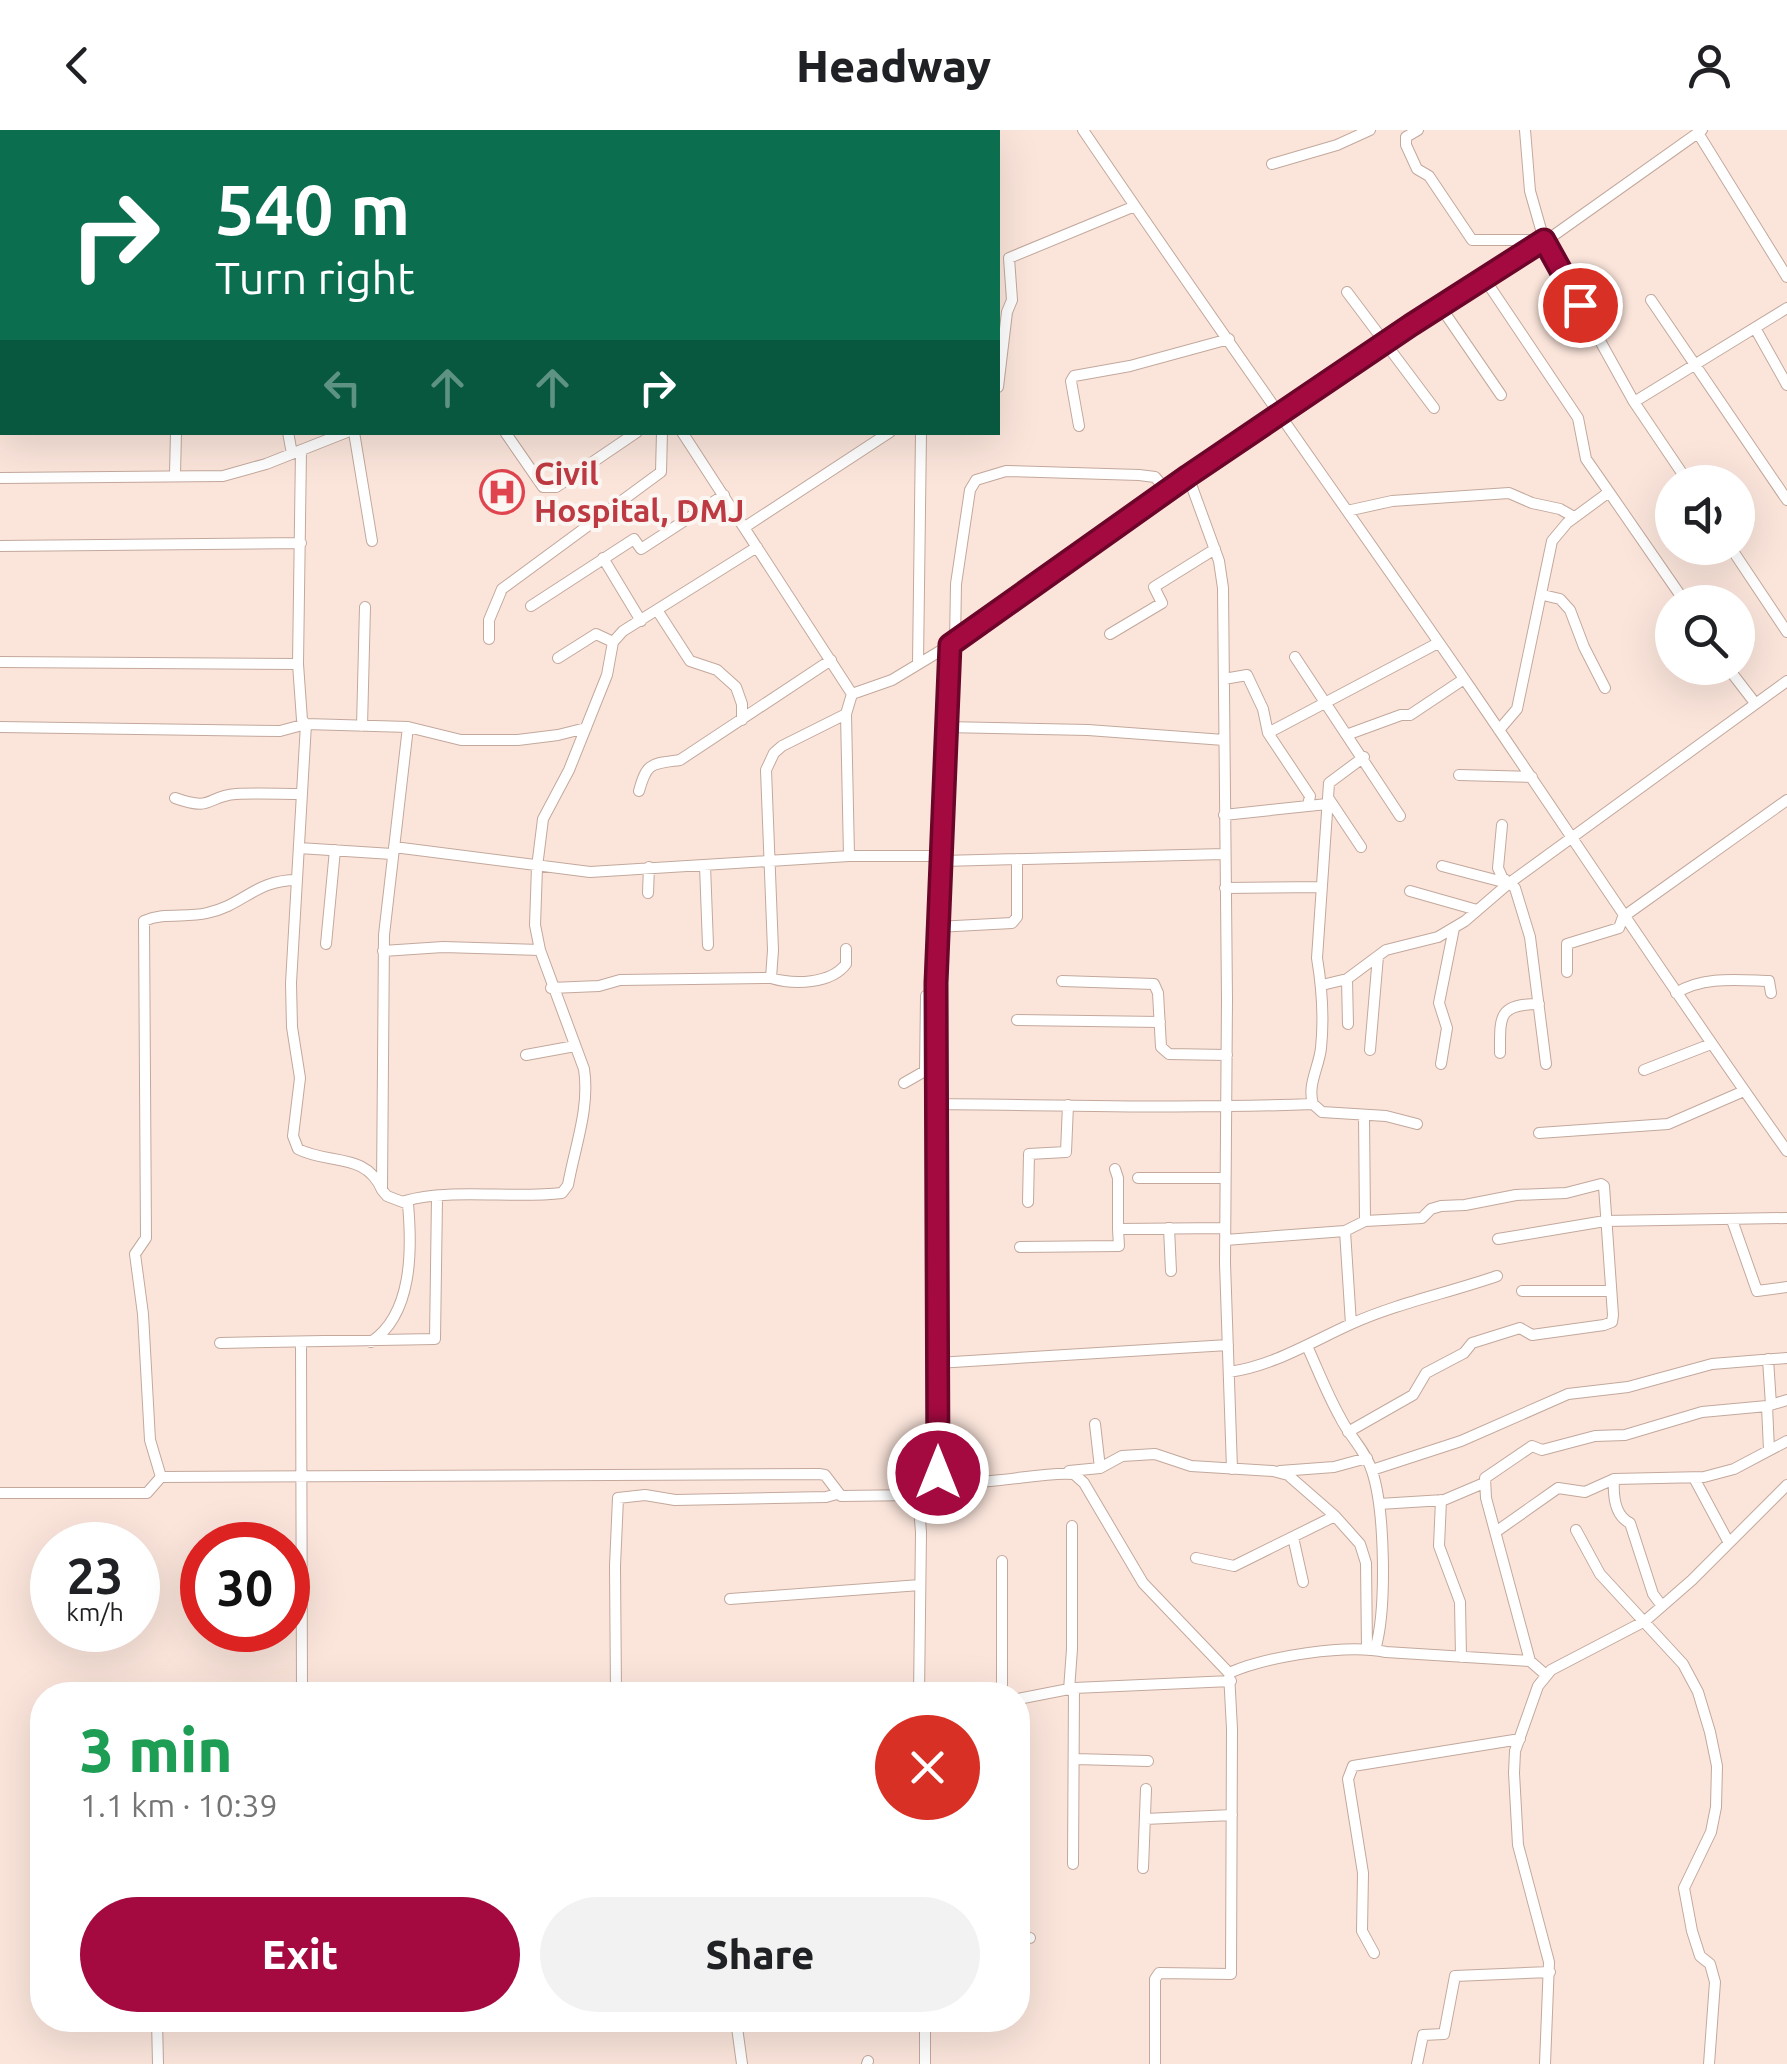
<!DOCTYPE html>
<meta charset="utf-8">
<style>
:root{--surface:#fff;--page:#f2f2f2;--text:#202124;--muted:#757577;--accent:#a40a40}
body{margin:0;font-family:Ubuntu,sans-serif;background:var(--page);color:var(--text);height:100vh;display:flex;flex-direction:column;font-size:38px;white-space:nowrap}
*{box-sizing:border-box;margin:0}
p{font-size:32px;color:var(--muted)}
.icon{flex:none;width:55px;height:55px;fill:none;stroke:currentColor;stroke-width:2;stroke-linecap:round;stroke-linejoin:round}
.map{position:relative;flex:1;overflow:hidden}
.sheet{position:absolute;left:30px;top:1552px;width:1000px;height:350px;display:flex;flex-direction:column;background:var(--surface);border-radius:40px;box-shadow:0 10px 40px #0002}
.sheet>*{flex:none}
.top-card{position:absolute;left:0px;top:0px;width:1000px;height:305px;box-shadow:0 10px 40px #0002;background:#0b6e4f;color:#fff;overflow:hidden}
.buttons{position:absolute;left:1655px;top:335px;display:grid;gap:20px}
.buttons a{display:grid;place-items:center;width:100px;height:100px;border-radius:50%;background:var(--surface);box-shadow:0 10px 40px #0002;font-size:50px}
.speed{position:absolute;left:30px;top:1392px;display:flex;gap:20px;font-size:50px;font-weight:700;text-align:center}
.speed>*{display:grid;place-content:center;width:130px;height:130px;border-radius:50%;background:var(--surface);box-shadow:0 10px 40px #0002;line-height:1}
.speed small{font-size:25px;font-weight:400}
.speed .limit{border:15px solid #d22;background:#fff;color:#111}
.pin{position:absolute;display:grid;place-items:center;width:85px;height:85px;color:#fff;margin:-42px;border:5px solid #fff;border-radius:50%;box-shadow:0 2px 10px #0007}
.me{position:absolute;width:110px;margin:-55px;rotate:0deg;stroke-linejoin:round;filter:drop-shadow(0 0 8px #0008)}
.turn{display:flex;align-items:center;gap:35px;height:210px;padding:0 50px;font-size:45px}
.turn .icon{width:130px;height:130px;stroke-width:2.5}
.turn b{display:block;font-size:70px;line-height:85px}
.lanes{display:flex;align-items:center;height:95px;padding:0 50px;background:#0003;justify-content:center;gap:50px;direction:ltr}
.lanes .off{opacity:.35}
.round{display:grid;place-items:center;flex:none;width:105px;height:105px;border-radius:52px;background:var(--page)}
.overview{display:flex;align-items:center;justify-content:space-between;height:170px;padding:0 50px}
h1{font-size:60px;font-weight:800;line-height:75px;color:#1e9e55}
.primary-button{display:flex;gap:20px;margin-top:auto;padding:20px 50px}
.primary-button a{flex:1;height:115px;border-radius:60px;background:var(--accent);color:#fff;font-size:40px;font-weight:800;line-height:115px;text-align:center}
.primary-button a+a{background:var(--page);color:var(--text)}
header{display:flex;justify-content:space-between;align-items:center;height:130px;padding:0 50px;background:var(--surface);font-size:45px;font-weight:800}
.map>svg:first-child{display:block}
</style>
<header><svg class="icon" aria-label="back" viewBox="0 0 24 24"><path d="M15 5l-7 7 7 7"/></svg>Headway<svg class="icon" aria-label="person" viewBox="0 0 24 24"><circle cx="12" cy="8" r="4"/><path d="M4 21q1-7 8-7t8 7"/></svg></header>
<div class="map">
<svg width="1787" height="1934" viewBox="0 0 1787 1934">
<rect width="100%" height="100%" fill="#fbe5db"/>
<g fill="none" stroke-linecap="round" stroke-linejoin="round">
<g stroke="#c3a89c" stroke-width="12">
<path id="street" d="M480,0L481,2
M765,0V2
M1083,0C1209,186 1339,368 1467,553C1574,709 1677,867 1787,1021
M1418,0L1406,7V15L1417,39L1429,46L1472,110H1543
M1525,0L1530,61L1544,110L1634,272L1688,352
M323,2L327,0
M780,2L784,0
M802,2L806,0
M1698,3L1787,147
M1272,34L1337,15L1370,0
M0,130H2
M1484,148L1578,288L1586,329L1609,362
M1347,162L1434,278
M1651,170L1787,370
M1440,176L1501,265
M1755,198L1787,255
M998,257L1007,182L1012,170L1009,128L1135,76
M1634,272L1787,178
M1079,296L1071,251L1074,246L1130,236L1229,209
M288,302L292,324
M354,302L372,411
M505,302L543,357H556L637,302
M682,302L852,564
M301,320L298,534L302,590L306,594L408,597L461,610H518L558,605L586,598
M175,344L176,302
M1188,346L1219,431L1223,458L1227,869L1225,1133L1232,1339
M0,348L223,346L266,334L347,302
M1347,381L1392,371L1509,363L1532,373L1560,379L1574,387
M745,397L890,302
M0,416L301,413
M1731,418L1787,502
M603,428L641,491
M1543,465L1560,469L1570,480L1584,517L1605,558
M531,476L634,409L641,419L724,365
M657,480L690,531L717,540L736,557L742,574V590
M1110,504L1162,473L1154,457L1215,419
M489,509V490L502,459L661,342L662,302
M955,512L956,454L970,360L976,350L1006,341L1139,345L1155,347L1167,361
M1295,527L1400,686
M558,528L596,504L613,512
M0,532L298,534
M918,534L921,302
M1728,538L1755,573
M1224,549L1247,545L1263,579L1268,603L1310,666L1308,675
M362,596L365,477
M0,597L280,601L306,594L291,853L292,897L300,948L293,1006L298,1019C329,1035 366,1022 382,1060
M945,597L1088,600L1224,610
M1499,600L1517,579L1552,411L1567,393L1609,362L1685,472
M1268,603L1438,513
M1349,604L1401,585H1410L1464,549
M1459,645L1532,647
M639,661C647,632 651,634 680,630L831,530
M175,668C214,682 206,666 236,664C258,663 280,664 302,664
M1329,669L1361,717
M1224,685L1327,674
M1502,695L1498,738L1502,747L1515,758L1530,807L1546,934
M394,717L590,742L849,726H941
M299,718L392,724
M849,726L846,584L852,564L892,550L955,512L1188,346L1440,176L1550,108L1702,0
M942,731L1224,724
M705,736L708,815
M1442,736L1507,753
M1225,758L1321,757
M1410,761L1477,780
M648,763L649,737
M937,797L1012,793L1017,787V729
M326,814L335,720
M383,821L443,817L540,820
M1567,842V814L1619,798L1623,787L1787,670
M771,848C794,855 831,854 846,834V819
M1347,849L1348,894
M1062,851L1154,854L1158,863L1161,917L1169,924L1227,925
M1322,855L1347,849L1386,820L1438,807L1465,791L1508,754L1787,551
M551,858L599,856L620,850L771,848L773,820L766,640L774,623L782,616L846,584
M1676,863C1703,846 1737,850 1769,851L1771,863
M1017,890L1160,892
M1370,920L1378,826
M1500,923C1500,886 1498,874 1539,874
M526,925L575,916
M1441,934L1447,898L1439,873L1454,798
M1644,940L1711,914
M904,953L925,941L926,866L935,865
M936,974C1062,975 1188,979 1313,974L1322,982L1386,986L1417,994
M1313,974C1307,955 1319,937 1321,918C1324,889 1322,858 1317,828L1329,653L1364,627
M1539,1003L1668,994L1744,961
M1115,1039L1118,1048V1099
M1138,1048H1225
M405,1071C449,1058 514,1069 562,1063L568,1055C575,1016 590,978 584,939L540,820L535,795L537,737L543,689L569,640L607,545L613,512L623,501L757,417
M1028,1072L1029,1024L1066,1022L1068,975
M1732,1090L1757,1161L1787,1157
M1169,1098L1171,1141
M1345,1101L1351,1194
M1498,1109L1605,1091L1787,1088
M1225,1110L1345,1101L1365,1091L1364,985
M1020,1117L1119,1116L1118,1099L1225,1098
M1522,1161H1611
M371,1212C413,1184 412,1119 408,1074L387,1066L382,1060L384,805L408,597
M220,1213L435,1209L437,1068
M301,1214L302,1565
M1307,1216C1318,1240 1327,1264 1340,1287C1349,1306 1366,1321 1372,1341C1385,1380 1387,1480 1375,1520
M1768,1229L1771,1275
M937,1233L1228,1215
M1229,1242C1273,1236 1311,1212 1351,1194C1398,1173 1448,1163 1497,1146
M1767,1276L1769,1320
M1095,1294L1100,1338
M1348,1302L1413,1265L1426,1243L1464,1223L1472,1213L1520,1198L1532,1205L1604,1195L1612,1192L1613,1185L1604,1056L1601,1054L1566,1063L1516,1065L1465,1075L1441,1076L1431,1079L1422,1088L1365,1091
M1372,1340L1461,1311L1568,1264L1628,1257L1712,1234L1787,1228
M1069,1341L1100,1338L1122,1326L1155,1324L1191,1336L1273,1341L1288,1345L1335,1386L1360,1414L1366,1433L1367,1518
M1280,1341L1334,1337L1367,1328
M938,1343C969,1364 1035,1340 1074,1344L1084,1353L1143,1453L1229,1543L1232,1599L1231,1844L1159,1843L1155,1849V1934
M161,1347L150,1310L143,1184L135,1124L146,1108L144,791C164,782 186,788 207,783C244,775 255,750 297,750
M1694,1348L1729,1413
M1614,1349C1613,1365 1615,1386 1630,1393L1653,1464L1662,1476
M0,1363H147L161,1347L819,1344L825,1345L841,1366L918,1365L938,1343L935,853L950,515
M918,1365L921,1402L919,1565
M1441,1370L1439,1416L1460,1472L1461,1527
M1379,1374L1444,1370L1484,1353
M1576,1400L1600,1444L1683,1534L1698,1562L1710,1602L1717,1636L1716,1677L1711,1702L1684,1758L1692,1801L1700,1826L1710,1834L1715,1852L1709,1934
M1497,1401L1558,1358L1585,1362L1614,1349L1704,1347L1734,1339L1787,1311
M1293,1407L1303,1452
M1196,1428L1234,1436L1335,1386
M730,1469L920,1455
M1229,1543C1267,1526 1346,1514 1386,1522L1530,1531
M1546,1545L1530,1531L1486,1368L1485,1348L1532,1316L1542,1320L1595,1306L1625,1305L1702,1282L1767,1276L1787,1270
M1069,1560L1072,1519V1396
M616,1565L615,1436L618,1368L645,1365L675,1370L826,1367L837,1364
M1002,1565V1431
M1018,1569L1074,1558L1231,1551
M1075,1629L1148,1631
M1145,1689L1232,1685
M1073,1734L1074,1558
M1143,1738L1146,1659
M1018,1808H1030
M1374,1823L1362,1801L1363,1743L1348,1649L1353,1636L1520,1609
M157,1890L158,1934
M736,1890L742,1934
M925,1890V1934
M867,1934L868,1931
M1417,1934L1423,1905L1444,1904L1455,1846L1550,1842
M1545,1934L1549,1832L1518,1715L1514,1643L1515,1621L1538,1556L1551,1540L1645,1491L1692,1450L1787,1355"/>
</g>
<use href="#street" stroke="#fff" stroke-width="10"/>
</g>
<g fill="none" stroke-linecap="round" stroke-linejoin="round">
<g stroke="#6b062a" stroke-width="25">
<path id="route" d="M938,1343L936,853L950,515L1188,346L1411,195L1544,110L1580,175"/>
</g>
<use href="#route" stroke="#a40a40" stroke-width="18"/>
</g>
<defs>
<g id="hospital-ring" transform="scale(2.25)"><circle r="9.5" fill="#fcf6f3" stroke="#e0444e" stroke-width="1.5"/><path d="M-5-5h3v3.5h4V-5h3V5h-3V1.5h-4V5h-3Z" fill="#e0444e"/></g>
</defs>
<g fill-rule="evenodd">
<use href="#hospital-ring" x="502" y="362"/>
</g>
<g text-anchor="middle" stroke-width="8" stroke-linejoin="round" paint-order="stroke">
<g font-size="32" font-weight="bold" fill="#be3a42" stroke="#fcf6f3" text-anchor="start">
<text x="534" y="355">Civil<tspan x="534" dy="37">Hospital, DMJ</tspan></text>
</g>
</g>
</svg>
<div class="buttons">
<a><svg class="icon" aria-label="sound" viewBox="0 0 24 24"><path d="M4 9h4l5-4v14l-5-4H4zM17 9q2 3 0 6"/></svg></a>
<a><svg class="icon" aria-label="search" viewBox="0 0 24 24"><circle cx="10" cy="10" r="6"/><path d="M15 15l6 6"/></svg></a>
</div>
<div class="speed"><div>23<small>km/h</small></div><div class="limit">30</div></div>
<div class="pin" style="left:1580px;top:175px;background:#d93025"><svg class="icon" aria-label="arrive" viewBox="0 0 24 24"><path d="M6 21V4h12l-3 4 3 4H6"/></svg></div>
<svg class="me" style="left:938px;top:1343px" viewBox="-20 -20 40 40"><circle r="17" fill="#a40a40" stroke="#fff" stroke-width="3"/><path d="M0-11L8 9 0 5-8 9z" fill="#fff"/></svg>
<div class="top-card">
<div class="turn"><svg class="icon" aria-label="right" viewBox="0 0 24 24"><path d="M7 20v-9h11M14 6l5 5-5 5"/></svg><div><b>540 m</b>Turn right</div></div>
<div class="lanes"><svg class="icon off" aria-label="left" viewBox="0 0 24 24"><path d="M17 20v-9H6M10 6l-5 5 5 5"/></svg><svg class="icon off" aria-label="ahead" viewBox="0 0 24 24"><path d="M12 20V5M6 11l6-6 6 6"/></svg><svg class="icon off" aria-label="ahead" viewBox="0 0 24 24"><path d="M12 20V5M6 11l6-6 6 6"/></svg><svg class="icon" aria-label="right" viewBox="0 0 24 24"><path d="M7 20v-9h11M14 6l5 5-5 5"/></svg></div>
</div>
<section class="sheet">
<div class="overview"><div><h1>3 min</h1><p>1.1 km · 10:39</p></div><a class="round" style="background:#d93025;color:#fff"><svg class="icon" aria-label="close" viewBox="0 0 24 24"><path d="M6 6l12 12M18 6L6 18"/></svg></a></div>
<div class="primary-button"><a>Exit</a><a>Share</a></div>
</section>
</div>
